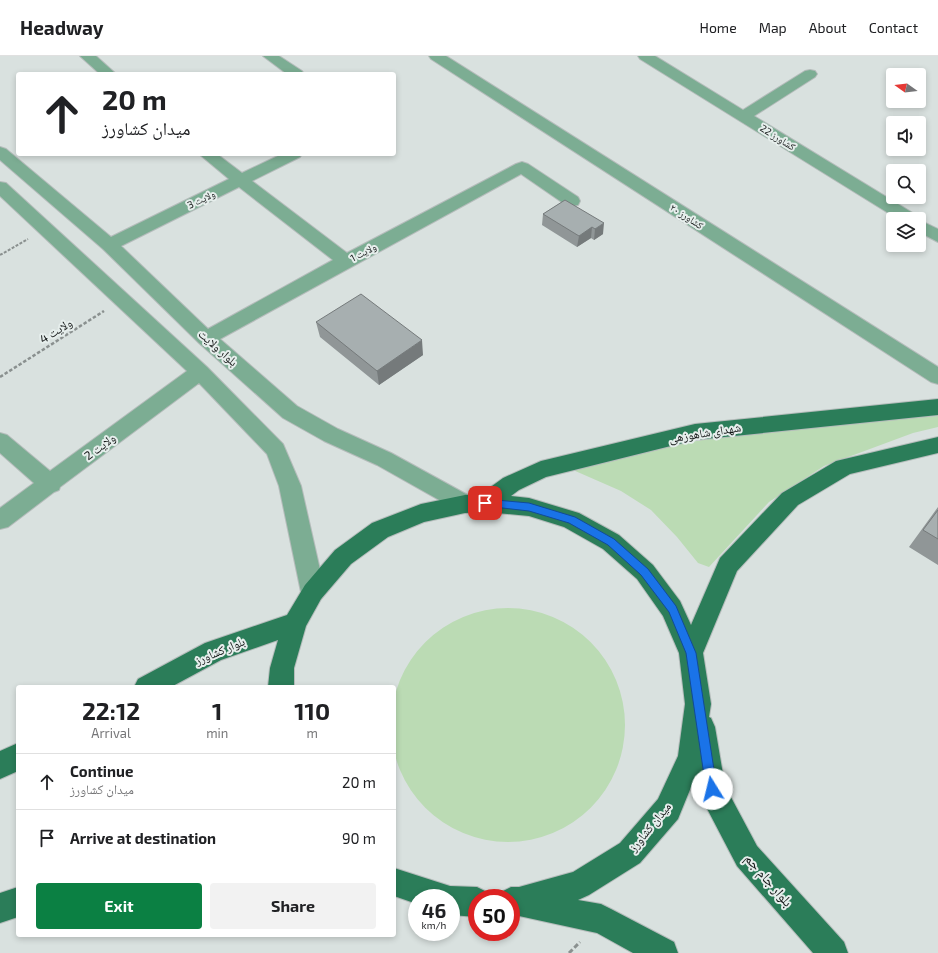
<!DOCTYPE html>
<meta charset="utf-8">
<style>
:root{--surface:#fff;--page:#f2f2f2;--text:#202124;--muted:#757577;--line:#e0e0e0;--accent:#0b8043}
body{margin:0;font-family:"Exo 2","Noto Naskh Arabic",sans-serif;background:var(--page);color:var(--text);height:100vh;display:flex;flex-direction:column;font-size:15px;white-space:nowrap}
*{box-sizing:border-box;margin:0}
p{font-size:13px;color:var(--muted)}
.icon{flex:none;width:22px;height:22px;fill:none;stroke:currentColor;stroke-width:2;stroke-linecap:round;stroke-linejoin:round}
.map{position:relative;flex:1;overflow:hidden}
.panel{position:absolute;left:16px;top:629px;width:380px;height:252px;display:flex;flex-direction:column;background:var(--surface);border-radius:4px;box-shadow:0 2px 6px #0003}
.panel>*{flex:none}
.hud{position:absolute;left:16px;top:16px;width:380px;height:84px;border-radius:4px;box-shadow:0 2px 6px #0003;background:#fff;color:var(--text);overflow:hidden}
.needle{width:26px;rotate:284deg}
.tools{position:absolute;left:886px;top:12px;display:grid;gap:8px}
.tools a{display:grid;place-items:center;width:40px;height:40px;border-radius:4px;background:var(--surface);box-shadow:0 2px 6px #0003;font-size:20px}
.speed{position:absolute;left:408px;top:833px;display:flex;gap:8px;font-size:20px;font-weight:700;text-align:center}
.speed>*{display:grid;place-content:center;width:52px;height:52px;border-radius:50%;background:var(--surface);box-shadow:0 2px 6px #0003;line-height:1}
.speed small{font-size:10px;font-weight:400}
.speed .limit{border:6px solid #d22;background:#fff;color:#111}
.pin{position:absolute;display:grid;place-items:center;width:34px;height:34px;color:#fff;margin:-17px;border-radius:8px;box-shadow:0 2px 6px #0006}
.me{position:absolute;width:44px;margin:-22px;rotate:351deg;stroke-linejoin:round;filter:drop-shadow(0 0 3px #0008)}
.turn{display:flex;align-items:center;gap:14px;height:84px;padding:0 20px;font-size:18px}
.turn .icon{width:52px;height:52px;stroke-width:2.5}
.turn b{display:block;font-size:28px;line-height:34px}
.eta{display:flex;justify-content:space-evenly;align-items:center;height:68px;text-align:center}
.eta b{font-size:24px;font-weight:700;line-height:28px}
.cta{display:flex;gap:8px;margin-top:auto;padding:8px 20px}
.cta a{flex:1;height:46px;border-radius:4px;background:var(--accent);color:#fff;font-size:16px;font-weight:700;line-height:46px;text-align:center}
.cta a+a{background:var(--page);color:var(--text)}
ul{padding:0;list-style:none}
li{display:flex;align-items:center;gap:12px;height:56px;padding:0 20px;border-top:1px solid var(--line)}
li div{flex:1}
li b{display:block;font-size:15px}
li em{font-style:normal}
header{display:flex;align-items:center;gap:24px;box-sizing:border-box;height:56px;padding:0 20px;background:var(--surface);border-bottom:1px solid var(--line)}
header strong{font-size:19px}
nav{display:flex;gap:22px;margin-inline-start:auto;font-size:14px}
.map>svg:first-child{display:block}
</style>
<header>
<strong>Headway</strong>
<nav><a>Home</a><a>Map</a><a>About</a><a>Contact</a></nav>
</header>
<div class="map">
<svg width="938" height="897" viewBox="0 0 938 897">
<rect width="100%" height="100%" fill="#d9e1df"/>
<path fill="#bbdbb4" d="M938,360V371L913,377L824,410L769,446L709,511L698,507L677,481L651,454L621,435L573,414L579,408L707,383L797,371Z
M391 669a117 117 0 1 1 234 0a117 117 0 1 1-234 0Z"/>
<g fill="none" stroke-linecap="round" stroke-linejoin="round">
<g stroke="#b5bcbb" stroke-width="2">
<path id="minor" d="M80,0H96L116,18H100Z
M263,0H279L302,15L304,18H287Z
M429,0H446L938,311V328L931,326L431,3Z
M638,0H655L743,54L805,15L810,14L815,15L817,18L815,21L754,60L916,159L918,163H898L640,3Z
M0,91L6,93L111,181L229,123L199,98H217L242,117L282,98H302L300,101L252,125L347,197L516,108L522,106L528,108L578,141L580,145L578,149L572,150L566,149L521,118L220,283L297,350L338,373L391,397L473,442L476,448L473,454L465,457L457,454L377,409L324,385L283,362L199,287L103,193L0,104ZM239,131L333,204L208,273L121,190Z
M0,126L6,127L207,311L283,388L301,430L325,536L321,543L313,546L305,543L301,536L279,430L267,398L199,327L60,431L59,434L54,436L8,471L0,473V452L34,427L0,397V377L7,379L50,415L187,315L0,140Z
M919,164L938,173V186L919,176Z"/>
</g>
<g stroke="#b5bcbb" stroke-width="2">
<path id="major" d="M938,343V359L695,384L546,421L519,434L511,440L529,442L579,457L619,479L653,509L680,545L691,569L720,502L782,437L836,405L938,381V397L850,418L798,449L737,515L703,597L711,648L709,661L711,662L715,671L725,730L757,790L844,886L848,897H813L737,810L702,743L698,733L696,719L678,763L640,807L589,839L578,844L601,848L611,853L674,886L678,897H633L597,877L519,860L511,861V842H498L501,836L511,831H519L573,816L620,787L658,743L678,700L685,648L679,597L663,560L637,523L603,493L564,471L529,460L485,456L465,457L424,466L388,481L351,508L321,543L306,570L294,612V631H268L270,612L278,584L221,604L171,631H134L138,623L205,587L287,559L305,529L335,494L372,467L421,448L465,439L481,438L503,422L541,405L695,368Z
M18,687V715L0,723V695Z
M394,812L450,830L477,831L487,836L490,842H477V861L451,859V842H417V848L394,840Z
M18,831V861L0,867V837Z"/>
</g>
<path stroke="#8a908f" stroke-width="2" stroke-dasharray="3 1.5" stroke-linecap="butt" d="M0,199L28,183"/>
<path stroke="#8a908f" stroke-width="2.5" stroke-dasharray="3.5 2" stroke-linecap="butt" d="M0,321L104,255"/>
<path stroke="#8a908f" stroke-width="3" stroke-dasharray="5 2.5" stroke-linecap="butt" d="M569,897L580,886"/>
<use href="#minor" fill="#7cad93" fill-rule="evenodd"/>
<use href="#major" fill="#2b7d59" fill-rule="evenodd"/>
</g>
<path fill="#909697" d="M565,144L603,178L594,184L591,182L577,191L542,169L543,158Z
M316,266L423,299L379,329L320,281Z
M938,451V509L909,491Z"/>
<path fill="#757a7b" d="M604,167L603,178L594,184L595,173Z
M592,171L591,182L577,191L579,180Z
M422,284L423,299L379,329L377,315Z"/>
<path fill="#a7afb0" stroke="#757a7b" d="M565,144L604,167L595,173L592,171L579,180L543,158Z
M361,238L422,284L377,315L316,266Z
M938,454V483L923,474Z"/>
<path fill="#1a73e8" stroke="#114b97" d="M485,443L529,447L575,461L614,483L648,513L676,550L696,597L717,733L716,737L712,739L708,737L706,733L686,597L669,556L641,519L608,489L569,467L529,455L485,450L480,447Z"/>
<g text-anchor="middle" stroke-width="4" stroke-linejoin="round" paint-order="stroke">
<g font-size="10" fill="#131616" stroke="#e6eeec">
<text transform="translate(778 81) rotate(32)" y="4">کشاورز 22</text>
<text transform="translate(201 143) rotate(-26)" y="4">ولایت 3</text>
<text transform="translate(687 160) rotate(33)" y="4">کشاورز ۲۰</text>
<text transform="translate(363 196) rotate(-28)" y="4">ولایت 1</text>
</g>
<g font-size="12" fill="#131616" stroke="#e6eeec">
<text transform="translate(56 275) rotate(-32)" y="4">ولایت 4</text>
<text transform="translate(218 292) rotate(42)" y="4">بلوار ولایت</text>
<text transform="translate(705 377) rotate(-9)" y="4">شهدای شاهوزهی</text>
<text transform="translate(100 391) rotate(-37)" y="4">ولایت 2</text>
<text transform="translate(220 595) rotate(-23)" y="4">بلوار کشاورز</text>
<text transform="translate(650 771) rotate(-51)" y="4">میدان کشاورز</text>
</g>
<g font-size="14" fill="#131616" stroke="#e6eeec">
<text transform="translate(769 824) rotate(49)" y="5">بلوار جام جم</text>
</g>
</g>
</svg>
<div class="tools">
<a><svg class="needle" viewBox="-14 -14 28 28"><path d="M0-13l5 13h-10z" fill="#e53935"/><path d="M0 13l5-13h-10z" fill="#757577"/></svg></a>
<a><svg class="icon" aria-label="sound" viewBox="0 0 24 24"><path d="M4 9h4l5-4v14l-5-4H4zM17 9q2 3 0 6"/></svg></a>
<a><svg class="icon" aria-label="search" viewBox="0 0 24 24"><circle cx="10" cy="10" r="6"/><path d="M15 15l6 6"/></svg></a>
<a><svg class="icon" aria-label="layers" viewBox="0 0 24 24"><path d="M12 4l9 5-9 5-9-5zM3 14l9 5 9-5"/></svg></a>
</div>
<div class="speed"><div>46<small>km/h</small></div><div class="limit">50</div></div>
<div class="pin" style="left:485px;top:447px;background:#d93025"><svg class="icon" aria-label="arrive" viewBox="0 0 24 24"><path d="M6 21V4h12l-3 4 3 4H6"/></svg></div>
<svg class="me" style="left:712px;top:733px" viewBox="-20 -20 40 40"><circle r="19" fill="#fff"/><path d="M0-13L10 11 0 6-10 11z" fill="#1a73e8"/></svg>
<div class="hud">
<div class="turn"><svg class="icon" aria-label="ahead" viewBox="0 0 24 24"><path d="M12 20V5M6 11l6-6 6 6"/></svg><div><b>20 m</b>میدان کشاورز</div></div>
</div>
<section class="panel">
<div class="eta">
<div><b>22:12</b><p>Arrival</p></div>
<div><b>1</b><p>min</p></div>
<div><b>110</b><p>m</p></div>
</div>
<ul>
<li><svg class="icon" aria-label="ahead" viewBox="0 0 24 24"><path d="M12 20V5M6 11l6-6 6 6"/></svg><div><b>Continue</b><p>میدان کشاورز</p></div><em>20 m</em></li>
<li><svg class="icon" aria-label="arrive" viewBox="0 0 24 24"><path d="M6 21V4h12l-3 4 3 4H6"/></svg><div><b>Arrive at destination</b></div><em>90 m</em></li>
</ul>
<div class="cta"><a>Exit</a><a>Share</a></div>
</section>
</div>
